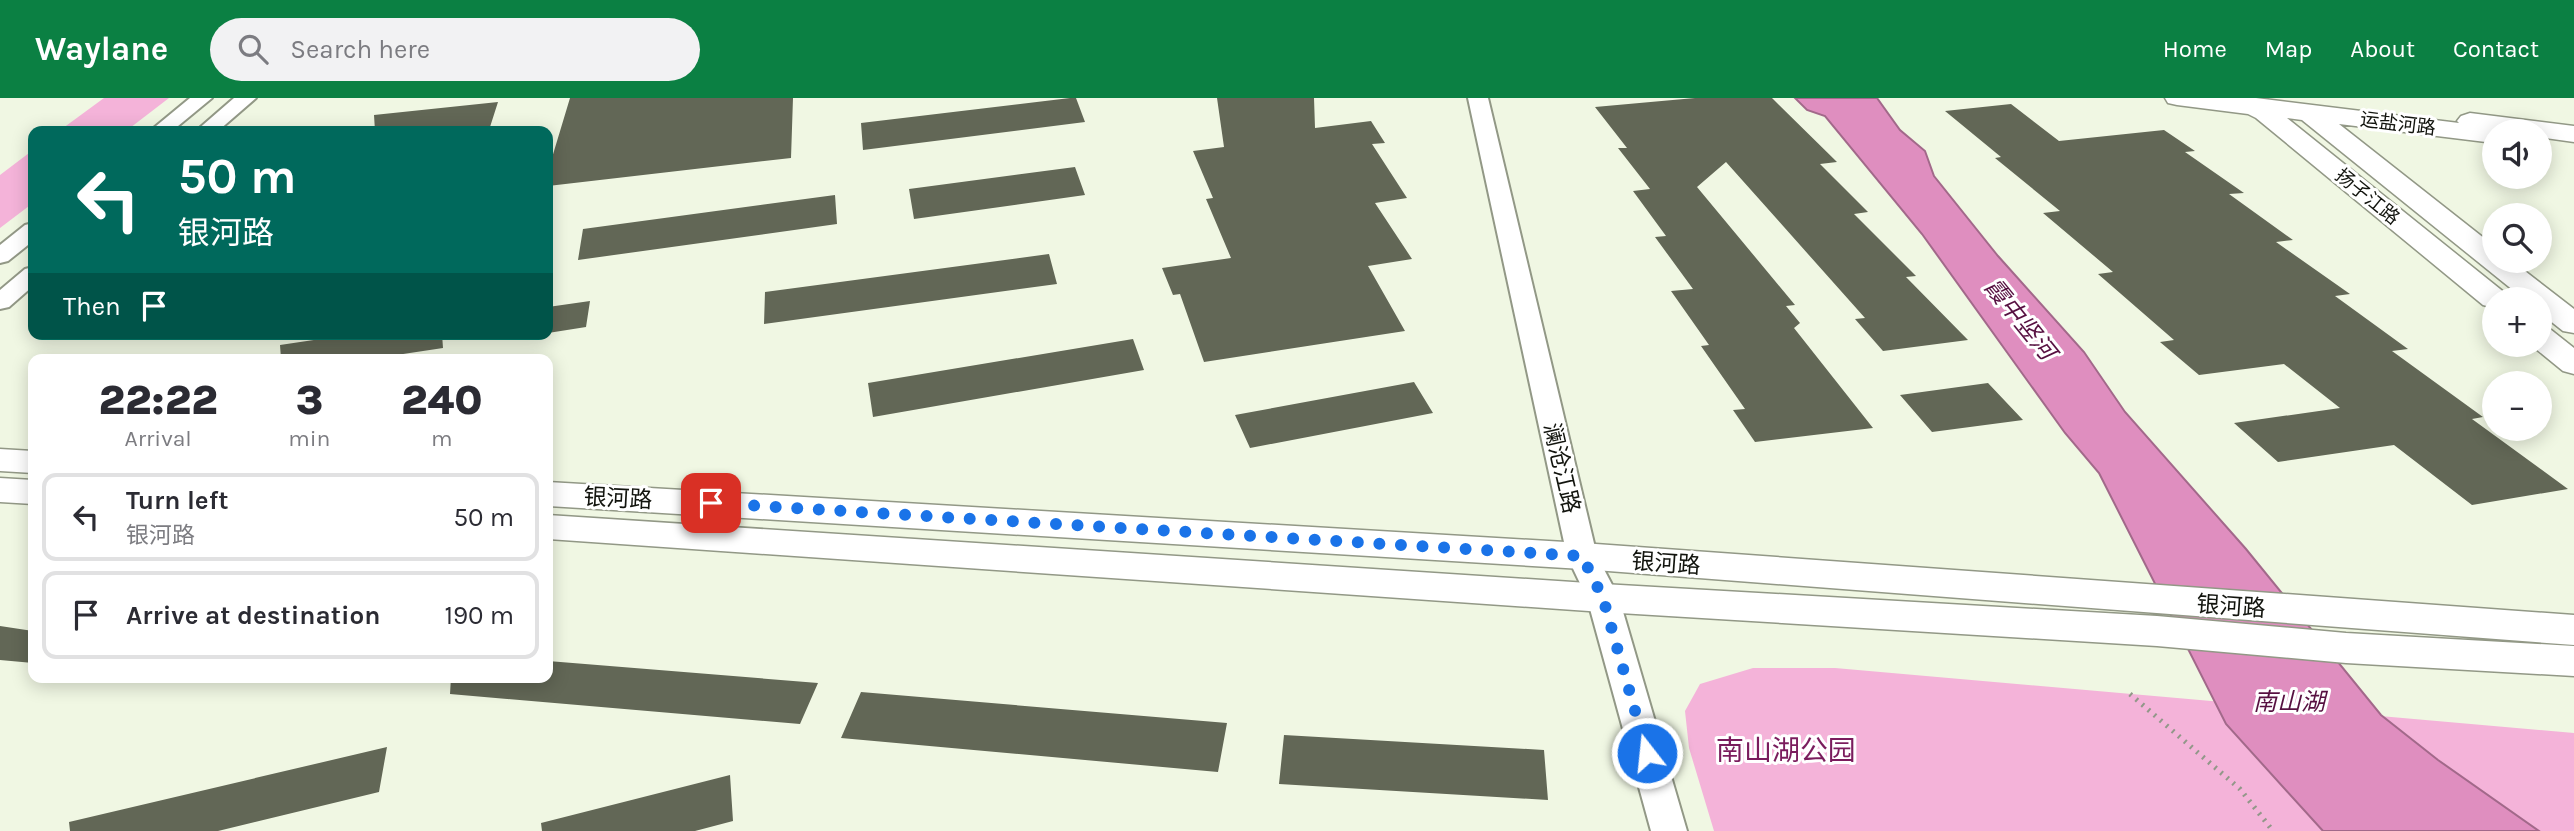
<!DOCTYPE html>
<meta charset="utf-8">
<style>
:root{--surface:#fff;--page:#f2f2f3;--text:#2b2b33;--muted:#7c7c81;--line:#e1e1e2;--accent:#0b8043}
body{margin:0;font-family:Karla,"Noto Sans SC",sans-serif;background:var(--page);color:var(--text);height:100vh;display:flex;flex-direction:column;font-size:26px;white-space:nowrap}
*{box-sizing:border-box;margin:0}
p{font-size:23px;color:var(--muted)}
.icon{flex:none;width:38px;height:38px;fill:none;stroke:currentColor;stroke-width:2;stroke-linecap:round;stroke-linejoin:round}
.map{position:relative;flex:1;overflow:hidden}
.panel{position:absolute;left:28px;top:256px;width:525px;height:329px;display:flex;flex-direction:column;background:var(--surface);border-radius:14px;box-shadow:0 4px 18px #0003}
.panel>*{flex:none}
.top-card{position:absolute;left:28px;top:28px;width:525px;height:214px;border-radius:14px;box-shadow:0 4px 18px #0003;background:#00695c;color:#fff;overflow:hidden}
.controls{position:absolute;left:2482px;top:21px;display:grid;gap:14px}
.controls a{display:grid;place-items:center;width:70px;height:70px;border-radius:50%;background:var(--surface);box-shadow:0 4px 18px #0003;font-size:35px}
.pin{position:absolute;display:grid;place-items:center;width:60px;height:60px;color:#fff;margin:-30px;border-radius:14px;box-shadow:0 4px 10px #0006}
.me{position:absolute;width:77px;margin:-38px;rotate:344deg;stroke-linejoin:round;filter:drop-shadow(0 0 5px #0008)}
.turn{display:flex;align-items:center;gap:24px;height:147px;padding:0 35px;font-size:32px}
.turn .icon{width:91px;height:91px;stroke-width:2.5}
.turn b{display:block;font-size:49px;line-height:60px}
.then{display:flex;align-items:center;height:66px;padding:0 35px;background:#0003;gap:14px;font-size:26px}
.eta{display:flex;justify-content:space-evenly;align-items:center;height:119px;text-align:center}
.eta b{font-size:42px;font-weight:800;line-height:49px}
ul{padding:0;list-style:none}
li{display:flex;align-items:center;gap:21px;height:88px;margin:0 14px 10px;padding:0 21px;border:4px solid var(--line);border-radius:14px}
li div{flex:1}
li b{display:block;font-size:26px}
li em{font-style:normal}
header{display:flex;align-items:center;gap:42px;box-sizing:border-box;height:98px;padding:0 35px;background:var(--accent);color:#fff}
header strong{font-size:33px}
nav{display:flex;gap:38px;margin-inline-start:auto;font-size:24px}
.search{width:490px;height:63px;background:var(--page);display:flex;align-items:center;gap:18px;box-sizing:border-box;padding:0 24px;border-radius:38px;color:var(--muted);font-size:26px}
.map>svg:first-child{display:block}
</style>
<header>
<strong>Waylane</strong>
<div class="search"><svg class="icon" aria-label="search" viewBox="0 0 24 24"><circle cx="10" cy="10" r="6"/><path d="M15 15l6 6"/></svg>Search here</div>
<nav><a>Home</a><a>Map</a><a>About</a><a>Contact</a></nav>
</header>
<div class="map">
<svg width="2574" height="733" viewBox="0 0 2574 733">
<rect width="100%" height="100%" fill="#f0f7e3"/>
<path fill="#f4b3d9" d="M104,0H169L126,33H59Z
M33,52V105L0,130V77Z
M1753,570H1835L2574,635V733H1714L1689,650L1685,613L1700,586Z"/>
<path fill="#df8ebf" stroke="#a2698a" stroke-width="2" d="M1795,0H1877L1900,32L1925,53L1934,78L1998,158L2084,254L2125,314L2246,451L2381,617L2438,662L2539,733H2323L2226,626L2099,375L2065,335L1922,136L1825,18L1807,12Z"/>
<path fill="#626756" d="M570,0H793L791,60L548,88V73Z
M1070,0H1076L1085,24L863,52L861,25Z
M1217,0H1314L1315,30L1371,23L1385,45L1372,46L1407,100L1375,105L1412,161L1368,168L1405,233L1204,264L1180,196L1173,197L1162,170L1231,160L1206,101L1213,100L1193,53L1224,49Z
M1695,0H1772L1837,64L1820,66L1868,114L1854,116L1916,178L1906,179L1968,242L1883,253L1855,221L1865,220L1726,64L1697,89L1795,207L1786,208L1800,225L1794,230L1873,330L1755,344L1733,312L1745,311L1701,248L1709,247L1671,193L1693,191L1655,139L1666,138L1633,93L1650,91L1618,50H1627L1595,9Z
M498,4L490,29L448,33H375L374,17Z
M2011,6L2059,43L2164,32L2195,53L2185,54L2244,95L2229,96L2293,142L2276,144L2350,196L2335,198L2408,251L2392,253L2483,319L2472,321L2568,391L2472,407L2394,347L2278,364L2234,325L2340,310L2284,266L2199,277L2160,244L2174,242L2098,176L2113,174L2043,115L2060,113L1995,60L2001,59L1945,13Z
M1075,69L1085,97L914,121L909,91Z
M835,97L837,126L578,162L583,131Z
M1049,156L1057,186L764,226L765,194Z
M590,203L586,229L548,235V209Z
M354,236H442L443,250L370,261H281L280,247Z
M1133,241L1144,272L873,319L868,285Z
M1414,284L1433,315L1250,350L1235,317Z
M1988,285L2023,322L1932,334L1900,297Z
M0,528L33,533V565L0,562Z
M548,563L818,585L800,626L450,596L451,579H548Z
M861,594L1227,625L1218,674L841,640Z
M1284,637L1544,652L1548,702L1279,686Z
M387,649L379,694L218,733H70L69,724Z
M730,677L733,723L695,733H542L541,725Z"/>
<g fill="none" stroke-linecap="round" stroke-linejoin="round">
<g stroke="#929886" stroke-width="4">
<path id="minor" d="M190,0H212L172,33H150Z
M234,0H256L218,33H196Z
M1468,0H1488L1597,458L1619,500L1687,733H1651L1587,500L1567,458Z
M33,125V143L8,163L0,165V147L25,127Z
M33,169V188L9,209L0,211V192L25,171Z"/>
</g>
<g stroke="#929886" stroke-width="3">
<path id="major" d="M2165,0H2256L2459,25L2457,23L2461,18L2470,15L2574,28V44L2539,39V33H2494V45L2339,26L2494,148V163H2512L2574,211V235L2563,233L2539,214V201H2524L2302,22L2287,20L2505,195L2509,201H2494V210L2483,207L2256,20L2248,16L2177,7L2168,5Z
M2539,229L2550,231L2574,250V276L2563,273L2531,247H2539Z
M0,351L33,353V375L0,373Z
M0,380L33,382V406L0,404Z
M548,384L1582,445L2574,517V547L1582,471L548,408Z
M548,417L1603,486L2157,518L2346,535L2574,548V578L2346,565L2157,548L1603,514L548,441Z"/>
</g>
<path stroke="#929789" stroke-width="5" stroke-dasharray="2 6" stroke-linecap="butt" d="M2130,596L2240,691L2273,733"/>
<use href="#minor" fill="#fff" fill-rule="evenodd"/>
<use href="#major" fill="#fff" fill-rule="evenodd"/>
</g>
<g fill="none" stroke-linecap="round" stroke-linejoin="round">
<path stroke="#1a73e8" stroke-width="12" stroke-dasharray="0 21.6" d="M711,405L1582,458L1603,500L1647,655"/>
</g>
<g text-anchor="middle" stroke-width="6" stroke-linejoin="round" paint-order="stroke">
<g font-size="19" fill="#12140e" stroke="#fff">
<text transform="translate(2398 25) rotate(7)" y="7">运盐河路</text>
<text transform="translate(2368 98) rotate(39)" y="7">扬子江路</text>
</g>
<g font-size="23" fill="#12140e" stroke="#fff">
<text transform="translate(1562 370) rotate(77)" y="8">澜沧江路</text>
<text transform="translate(618 400) rotate(3)" y="8">银河路</text>
<text transform="translate(1666 465) rotate(4)" y="8">银河路</text>
<text transform="translate(2231 508) rotate(4)" y="8">银河路</text>
</g>
<g font-size="24" font-style="italic" fill="#571041" stroke="#fff">
<text transform="translate(2020 221) rotate(51)" y="8">霞中竖河</text>
<text x="2289" y="612">南山湖</text>
</g>
<g font-size="28" fill="#7a1c5d" stroke="#fff">
<text x="1786" y="662">南山湖公园</text>
</g>
</g>
</svg>
<div class="controls">
<a><svg class="icon" aria-label="sound" viewBox="0 0 24 24"><path d="M4 9h4l5-4v14l-5-4H4zM17 9q2 3 0 6"/></svg></a>
<a><svg class="icon" aria-label="search" viewBox="0 0 24 24"><circle cx="10" cy="10" r="6"/><path d="M15 15l6 6"/></svg></a>
<a>+</a>
<a>−</a>
</div>
<div class="pin" style="left:711px;top:405px;background:#d93025"><svg class="icon" aria-label="arrive" viewBox="0 0 24 24"><path d="M6 21V4h12l-3 4 3 4H6"/></svg></div>
<svg class="me" style="left:1647px;top:655px" viewBox="-20 -20 40 40"><circle r="17" fill="#1a73e8" stroke="#fff" stroke-width="3"/><path d="M0-11L8 9 0 5-8 9z" fill="#fff"/></svg>
<div class="top-card">
<div class="turn"><svg class="icon" aria-label="left" viewBox="0 0 24 24"><path d="M17 20v-9H6M10 6l-5 5 5 5"/></svg><div><b>50 m</b>银河路</div></div>
<div class="then">Then<svg class="icon" aria-label="arrive" viewBox="0 0 24 24"><path d="M6 21V4h12l-3 4 3 4H6"/></svg></div>
</div>
<section class="panel">
<div class="eta">
<div><b>22:22</b><p>Arrival</p></div>
<div><b>3</b><p>min</p></div>
<div><b>240</b><p>m</p></div>
</div>
<ul>
<li><svg class="icon" aria-label="left" viewBox="0 0 24 24"><path d="M17 20v-9H6M10 6l-5 5 5 5"/></svg><div><b>Turn left</b><p>银河路</p></div><em>50 m</em></li>
<li><svg class="icon" aria-label="arrive" viewBox="0 0 24 24"><path d="M6 21V4h12l-3 4 3 4H6"/></svg><div><b>Arrive at destination</b></div><em>190 m</em></li>
</ul>
</section>
</div>
